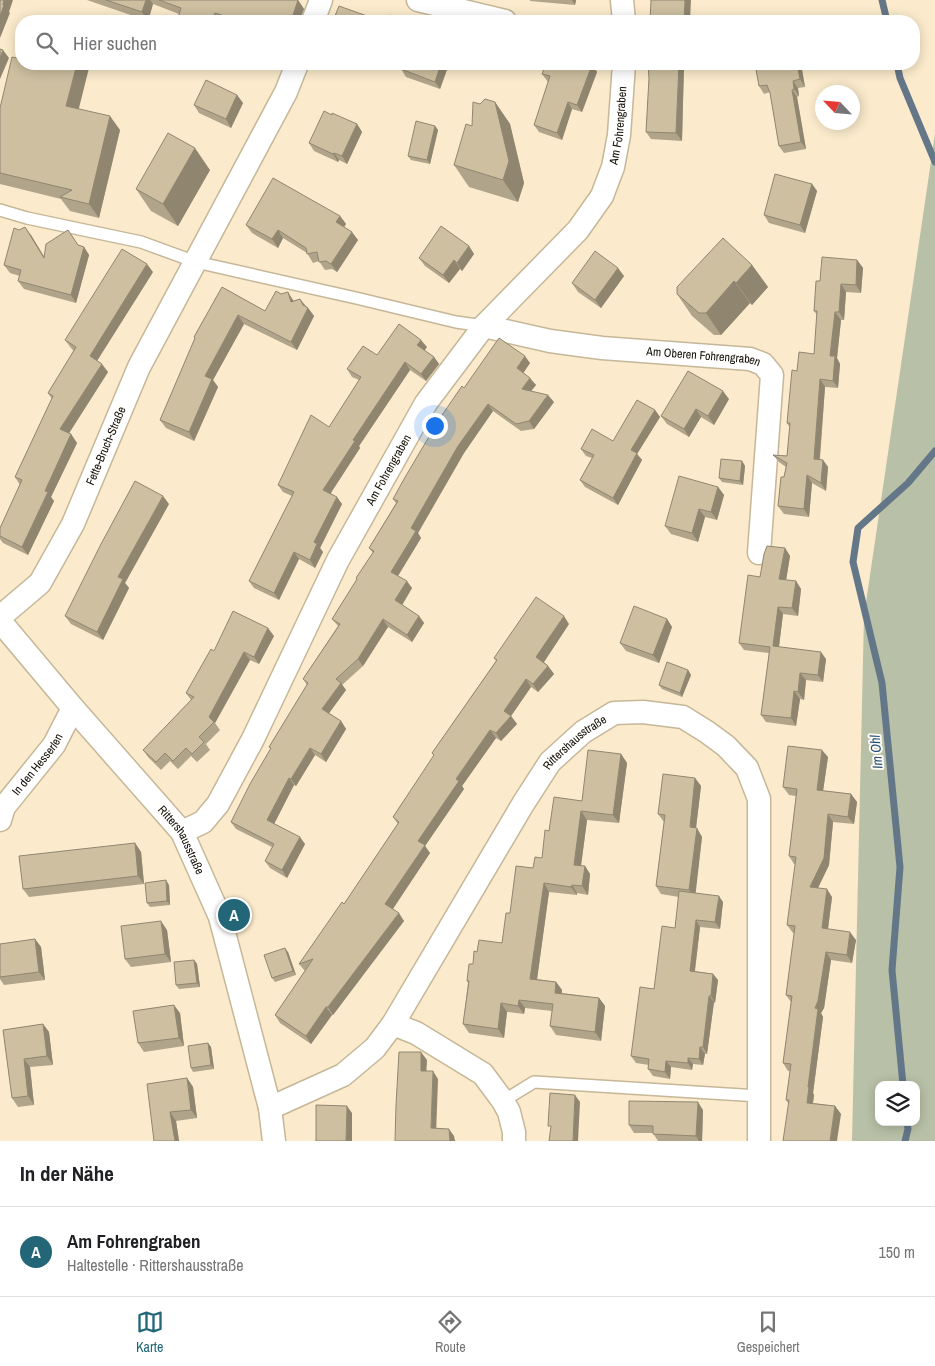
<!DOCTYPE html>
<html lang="de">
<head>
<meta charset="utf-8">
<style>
	body { margin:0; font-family:"Archivo Narrow",sans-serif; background:#f6f6f6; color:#202124 }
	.controls { position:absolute; right:15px; bottom:15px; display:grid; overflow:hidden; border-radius:10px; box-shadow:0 2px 12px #0003 }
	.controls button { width:45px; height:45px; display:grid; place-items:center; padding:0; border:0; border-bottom:1px solid #e0e0e0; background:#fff; color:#202124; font:25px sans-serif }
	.compass { position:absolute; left:815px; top:85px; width:45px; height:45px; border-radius:50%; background:#fff; box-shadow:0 2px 12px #0003; rotate:296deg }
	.you { position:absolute; left:434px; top:425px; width:18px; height:18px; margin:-12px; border:4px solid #fff; border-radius:50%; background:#1a73e8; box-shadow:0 0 0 8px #1a73e833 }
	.badge { display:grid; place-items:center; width:32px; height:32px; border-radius:50%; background:#226678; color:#fff; font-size:16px; font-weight:700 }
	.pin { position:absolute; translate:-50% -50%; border:2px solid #fff; box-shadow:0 1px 5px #0006 }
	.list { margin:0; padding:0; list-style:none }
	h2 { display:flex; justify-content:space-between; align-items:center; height:65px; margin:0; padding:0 20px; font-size:21px }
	h2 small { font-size:16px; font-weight:400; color:#757577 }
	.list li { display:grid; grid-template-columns:32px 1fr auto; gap:15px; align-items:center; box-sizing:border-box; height:90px; padding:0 20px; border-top:1px solid #e0e0e0 }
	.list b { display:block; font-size:19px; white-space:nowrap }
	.list p { margin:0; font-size:16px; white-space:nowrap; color:#757577 }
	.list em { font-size:16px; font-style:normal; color:#757577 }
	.icon { flex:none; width:28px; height:28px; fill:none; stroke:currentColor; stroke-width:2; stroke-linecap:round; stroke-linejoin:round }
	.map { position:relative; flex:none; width:935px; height:1141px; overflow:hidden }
	.search { position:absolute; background:#fff; box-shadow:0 2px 12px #0003; left:15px; right:15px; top:15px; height:55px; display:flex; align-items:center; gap:12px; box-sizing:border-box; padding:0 18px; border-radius:20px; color:#757577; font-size:19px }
	.sheet { height:155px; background:#fff }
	nav { display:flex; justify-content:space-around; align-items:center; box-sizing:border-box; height:70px; border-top:1px solid #e0e0e0; background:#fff; font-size:14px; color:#757577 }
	nav a { display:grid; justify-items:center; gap:2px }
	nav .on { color:#226678 }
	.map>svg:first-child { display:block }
</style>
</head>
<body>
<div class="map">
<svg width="935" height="1141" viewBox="0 0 935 1141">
	<rect width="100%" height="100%" fill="#fbebcc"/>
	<!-- green -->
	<path fill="#b8c0a7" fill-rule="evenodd" d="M 935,134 L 935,1141 L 852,1141 L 864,616 ZM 879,1085 L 916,1085 L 916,1122 L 879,1122 Z"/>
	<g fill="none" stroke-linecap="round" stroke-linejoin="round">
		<!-- stream -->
		<g stroke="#647789" stroke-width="7">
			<path d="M 882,0 L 887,21"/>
			<path d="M 897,64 L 900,78 L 935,162"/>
			<path d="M 903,1085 L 892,970 L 900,867 L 882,683 L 853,562 L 858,528 L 908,483 L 935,451"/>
			<path d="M 905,1141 L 908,1129 L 907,1122"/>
		</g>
		<defs>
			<g id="lane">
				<path d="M 0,210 L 27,218 L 141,242 L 196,262 L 356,298 L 456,322 L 484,326"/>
				<path d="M 503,1101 L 534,1082 L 759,1096"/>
			</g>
			<g id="street">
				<path d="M 418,0 L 505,21"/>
				<path d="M 622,0 L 624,21"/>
				<path d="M 313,21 L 321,0"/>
				<path id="s1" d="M 484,326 L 550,341 L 602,348 L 750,359 L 763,364 L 772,375 L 759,553"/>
				<path id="s2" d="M 0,617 L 40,583 L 73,524 L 139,367 L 286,92 L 297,64"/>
				<path id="s3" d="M 0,621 L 73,708 L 182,832 L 220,917 L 270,1108 L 274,1141"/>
				<path id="s4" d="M 0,820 L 4,807 L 54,745 L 73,708"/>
				<path id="s5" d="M 182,832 L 203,822 L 218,804 L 253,739 L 338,560 L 426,403 L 484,326 L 578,230 L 602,196 L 613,167 L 619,135 L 624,64"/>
				<path d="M 393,1024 L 416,1033 L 483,1074 L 503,1101 L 509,1112 L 514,1132 L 514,1141"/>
				<path id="s6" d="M 270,1108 L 343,1075 L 375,1048 L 393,1024 L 523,804 L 550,762 L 583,732 L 614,713 L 643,712 L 683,717 L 707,732 L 726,746 L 747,768 L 759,799 L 759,1141"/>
			</g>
		</defs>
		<!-- lane casing -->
		<use href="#lane" stroke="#c5b798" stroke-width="14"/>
		<!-- street casing -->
		<use href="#street" stroke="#c5b798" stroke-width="25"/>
		<!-- lane -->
		<use href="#lane" stroke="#fff" stroke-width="11"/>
		<!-- street -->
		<use href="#street" stroke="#fff" stroke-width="22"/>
	</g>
	<!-- wall -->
	<g fill="#b0a48a">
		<path d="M 87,0 L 298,0 L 304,9 L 299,21 L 177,21 L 179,14 L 153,4 L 148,21 Z"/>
		<path d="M 530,0 L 576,0 L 575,5 L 530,1 Z"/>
		<path d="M 449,64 L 440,89 L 406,77 L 401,69 Z"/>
		<path d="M 646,64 L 684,64 L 682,141 L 651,139 L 646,132 L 649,78 L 648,66 Z"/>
		<path d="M 755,64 L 801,64 L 805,87 L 798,88 L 799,96 L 797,97 L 806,149 L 784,153 L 779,146 L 770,92 L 764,94 L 759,86 Z"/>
		<path d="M 592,65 L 597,72 L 582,112 L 572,109 L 562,140 L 539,132 L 534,125 L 548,82 L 542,74 Z"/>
		<path d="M 237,95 L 243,103 L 231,128 L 199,113 L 194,105 Z"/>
		<path d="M 495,102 L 510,124 L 524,183 L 518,202 L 469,187 L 454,165 L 472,126 L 480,104 Z"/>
		<path d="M 0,108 L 79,109 L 120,130 L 99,218 L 70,211 L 61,199 L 0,184 Z"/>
		<path d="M 332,115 L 357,124 L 362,132 L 347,164 L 339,160 L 338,162 L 314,151 L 309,143 Z"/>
		<path d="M 435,126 L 438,130 L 430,164 L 411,160 L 408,156 Z"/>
		<path d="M 210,170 L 178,226 L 151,211 L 136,189 Z"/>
		<path d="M 812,184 L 817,191 L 805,233 L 769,223 L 764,215 Z"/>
		<path d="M 340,216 L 346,224 L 344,227 L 358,240 L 337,272 L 332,269 L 325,270 L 319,261 L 313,263 L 307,253 L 283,238 L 278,248 L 252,233 L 246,225 Z"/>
		<path d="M 31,235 L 44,256 L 78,245 L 84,247 L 89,255 L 76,303 L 24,289 L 18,281 L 20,276 L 10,273 L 4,265 Z"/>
		<path d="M 469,246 L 474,254 L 462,271 L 460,269 L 449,283 L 425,266 L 419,258 Z"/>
		<path d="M 857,260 L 863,268 L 861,293 L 846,292 L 844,320 L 841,320 L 837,358 L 840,364 L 838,388 L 825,387 L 820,459 L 823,460 L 828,467 L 826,491 L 812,483 L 809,517 L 784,514 L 778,506 L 786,467 L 779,462 L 773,455 L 787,456 L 790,428 L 787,423 L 797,371 L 814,354 L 817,315 L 814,311 L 820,281 Z"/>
		<path d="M 752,265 L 768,287 L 752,305 L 750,303 L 721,335 L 714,335 L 692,316 L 677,294 Z"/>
		<path d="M 153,272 L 97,361 L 108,372 L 69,433 L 71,434 L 77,443 L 51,497 L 54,501 L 28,555 L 3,543 L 0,539 L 0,528 L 20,485 L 15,477 L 52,399 L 48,393 L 74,351 L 71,348 L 65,340 Z"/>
		<path d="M 624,276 L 601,308 L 578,292 L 572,283 Z"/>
		<path d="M 222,287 L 265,311 L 293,300 L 294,301 L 300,299 L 306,306 L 308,308 L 314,316 L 297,350 L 244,324 L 213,380 L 218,387 L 194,441 L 166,428 L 160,420 L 195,338 L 194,337 Z"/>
		<path d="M 427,347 L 424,350 L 434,357 L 439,364 L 426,381 L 410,370 L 359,446 L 360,448 L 331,493 L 342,504 L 320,548 L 323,552 L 315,568 L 299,559 L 279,600 L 254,588 L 249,581 L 292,496 L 283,492 L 278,485 L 329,427 L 359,380 L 352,377 L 347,369 L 377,355 Z"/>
		<path d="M 530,363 L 523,373 L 536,385 L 531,391 L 554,402 L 534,429 L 521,431 L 493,411 L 464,453 L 418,533 L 421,538 L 398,576 L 412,588 L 402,605 L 419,616 L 424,623 L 412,642 L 388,627 L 363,666 L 342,685 L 346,690 L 329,713 L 341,721 L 346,729 L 326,762 L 315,755 L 296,786 L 294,785 L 274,824 L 305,844 L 287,878 L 270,868 L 265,861 L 272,847 L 236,829 L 231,822 L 271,749 L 269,747 L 307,685 L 303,679 L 338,626 L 332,619 L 357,580 L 356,578 L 373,553 L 369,548 L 396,503 L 393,499 L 464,388 Z"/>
		<path d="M 729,399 L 714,425 L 701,417 L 689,437 L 667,424 L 661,416 Z"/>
		<path d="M 655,410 L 660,417 L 637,454 L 642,460 L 618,505 L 585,487 L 580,480 L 592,458 L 586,456 L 581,449 L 613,441 Z"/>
		<path d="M 742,461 L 745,466 L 743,485 L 722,482 L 719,478 Z"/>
		<path d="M 718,487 L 724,495 L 717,520 L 705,517 L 698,542 L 671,534 L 665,526 Z"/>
		<path d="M 169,504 L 125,583 L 129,588 L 103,640 L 71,624 L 65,616 Z"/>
		<path d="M 785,548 L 790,556 L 786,580 L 796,581 L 801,589 L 798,616 L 783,614 L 779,647 L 826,659 L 823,682 L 806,680 L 804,700 L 800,699 L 796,726 L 766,722 L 761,715 L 769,653 L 744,650 L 739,643 L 760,577 Z"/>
		<path d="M 667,619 L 672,627 L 659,663 L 626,651 L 620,643 Z"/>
		<path d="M 569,624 L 544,662 L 548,666 L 554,674 L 538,692 L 531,687 L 511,716 L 517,724 L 501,741 L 496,738 L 462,786 L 464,789 L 425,846 L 430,853 L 392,909 L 404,921 L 333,1015 L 332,1015 L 311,1044 L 280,1023 L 275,1015 L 305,971 L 299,964 L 344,904 L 398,824 L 393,817 L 434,756 L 432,753 L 496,661 L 494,658 Z"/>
		<path d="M 274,636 L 259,664 L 250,660 L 215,723 L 220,730 L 206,744 L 210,750 L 197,762 L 191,756 L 178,769 L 170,761 L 161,770 L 148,757 L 143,750 L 191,700 L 186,693 L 214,651 Z"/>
		<path d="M 688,670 L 691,675 L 682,697 L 662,689 L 659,685 Z"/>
		<path d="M 621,754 L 627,763 L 619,823 L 587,820 L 581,866 L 585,866 L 590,874 L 588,895 L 577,893 L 577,895 L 549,892 L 537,979 L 556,982 L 562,990 L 562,993 L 599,998 L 605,1006 L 601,1041 L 556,1035 L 550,1026 L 552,1011 L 525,1008 L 524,1014 L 507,1012 L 504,1038 L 469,1033 L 463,1024 L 468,983 L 467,981 L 477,952 L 502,943 L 510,913 L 533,868 L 542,858 L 549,831 L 582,801 Z"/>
		<path d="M 828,757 L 823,791 L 851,794 L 857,802 L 854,824 L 833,822 L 829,865 L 818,888 L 832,897 L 828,929 L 856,940 L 852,963 L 831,960 L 824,1008 L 821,1013 L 823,1017 L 813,1093 L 814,1095 L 813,1103 L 835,1106 L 841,1114 L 788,1103 L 786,1100 L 790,1071 L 788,1071 L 783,1063 L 791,1002 L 786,995 L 794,933 L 793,933 L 787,925 L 796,864 L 794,864 L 789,856 L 796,796 L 789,795 L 783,787 Z"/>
		<path d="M 695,778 L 701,786 L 696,828 L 702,837 L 695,893 L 723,902 L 720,929 L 700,927 L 695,971 L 713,974 L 718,980 L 715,1003 L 714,1002 L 707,1054 L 705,1054 L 703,1065 L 693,1064 L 692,1070 L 671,1067 L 670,1079 L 653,1076 L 648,1069 L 649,1065 L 636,1063 L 631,1056 L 675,928 L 679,897 L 661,894 L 656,886 L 664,822 L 658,814 Z"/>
		<path d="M 135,843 L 141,852 L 144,884 L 29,897 L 23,889 Z"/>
		<path d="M 169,885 L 170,905 L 150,907 L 147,903 Z"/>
		<path d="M 167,930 L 171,962 L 131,967 L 125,959 Z"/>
		<path d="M 35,939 L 41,947 L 45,980 L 4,985 L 0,979 L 0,944 Z"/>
		<path d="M 288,952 L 296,975 L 275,982 L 272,978 Z"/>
		<path d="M 194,960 L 197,964 L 200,987 L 179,989 L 176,985 Z"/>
		<path d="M 180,1013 L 184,1046 L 144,1052 L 138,1043 Z"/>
		<path d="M 43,1024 L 49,1032 L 53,1065 L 30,1067 L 34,1105 L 18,1107 L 12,1098 L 3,1030 Z"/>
		<path d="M 208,1043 L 211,1047 L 214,1069 L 193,1072 L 191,1068 Z"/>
		<path d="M 187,1078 L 193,1087 L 197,1118 L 176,1121 L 179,1141 L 154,1141 Z"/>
		<path d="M 703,1110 L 702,1141 L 658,1141 L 653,1133 L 634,1133 L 629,1125 Z"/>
	</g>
	<!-- shaded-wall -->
	<g fill="#908670">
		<path d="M 4,0 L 13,0 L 9,12 L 10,13 L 0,38 L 0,16 Z"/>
		<path d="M 146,0 L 150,0 L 153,4 L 148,21 L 142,12 Z"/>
		<path d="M 298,0 L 304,9 L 299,21 L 291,21 Z"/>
		<path d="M 572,0 L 576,0 L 575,5 Z"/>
		<path d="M 685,0 L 691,0 L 690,21 L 684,21 Z"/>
		<path d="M 215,13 L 221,21 L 212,21 Z"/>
		<path d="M 3,50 L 9,58 L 0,79 L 0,58 Z"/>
		<path d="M 77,64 L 90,64 L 76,120 L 66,106 Z"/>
		<path d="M 441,64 L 449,64 L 440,89 L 435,82 Z"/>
		<path d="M 679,64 L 684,64 L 682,141 L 676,133 Z"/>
		<path d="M 797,64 L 801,64 L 805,87 L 800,79 Z"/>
		<path d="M 592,65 L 597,72 L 582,112 L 577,105 Z"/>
		<path d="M 793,81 L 798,88 L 799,96 L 794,89 Z"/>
		<path d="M 792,90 L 797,97 L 806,149 L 801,142 Z"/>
		<path d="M 237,95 L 243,103 L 231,128 L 226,119 Z"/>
		<path d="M 495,102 L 510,124 L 524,183 L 518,202 L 503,180 Z"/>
		<path d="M 568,102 L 572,109 L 562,140 L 557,133 Z"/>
		<path d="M 110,116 L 120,130 L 99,218 L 89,204 Z"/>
		<path d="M 357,124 L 362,132 L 347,164 L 342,156 Z"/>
		<path d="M 435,126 L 438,130 L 430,164 L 427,160 Z"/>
		<path d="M 195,148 L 210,170 L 178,226 L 163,204 Z"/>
		<path d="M 334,153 L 339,160 L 338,162 L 333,154 Z"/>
		<path d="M 812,184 L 817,191 L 805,233 L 800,225 Z"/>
		<path d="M 340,216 L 346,224 L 342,230 L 336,222 Z"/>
		<path d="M 25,227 L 31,235 L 49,266 L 44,258 Z"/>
		<path d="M 68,230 L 82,252 L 84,247 L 89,255 L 76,303 L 71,295 Z"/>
		<path d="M 278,230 L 283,238 L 278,248 L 272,239 Z"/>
		<path d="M 352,232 L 358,240 L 337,272 L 331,264 Z"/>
		<path d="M 469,246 L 474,254 L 462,271 L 457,263 Z"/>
		<path d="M 454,260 L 460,269 L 449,283 L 443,275 Z"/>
		<path d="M 857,260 L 863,268 L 861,293 L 856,285 Z"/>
		<path d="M 147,264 L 153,272 L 95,364 L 90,356 Z"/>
		<path d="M 752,265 L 768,287 L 752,305 L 736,283 Z"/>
		<path d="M 618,268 L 624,276 L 601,308 L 595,300 Z"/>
		<path d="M 734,281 L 750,303 L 721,335 L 706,313 Z"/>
		<path d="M 841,284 L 846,292 L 844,320 L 839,312 Z"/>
		<path d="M 288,292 L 293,300 L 296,311 L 291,302 Z"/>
		<path d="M 300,299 L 306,307 L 308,308 L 314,316 L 297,350 L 291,342 L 303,305 Z"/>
		<path d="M 835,312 L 841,320 L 837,358 L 840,364 L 838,388 L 833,381 L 830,356 Z"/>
		<path d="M 238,315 L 244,324 L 213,380 L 218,387 L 194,441 L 189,432 L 205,376 Z"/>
		<path d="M 421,340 L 427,347 L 423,353 L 417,345 Z"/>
		<path d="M 525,356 L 530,363 L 522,375 L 517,368 Z"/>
		<path d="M 434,357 L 439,364 L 426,381 L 421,374 Z"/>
		<path d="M 405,362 L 410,370 L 359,446 L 360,448 L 328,497 L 323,490 L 353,440 Z"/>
		<path d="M 102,364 L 108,372 L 66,438 L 60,429 Z"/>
		<path d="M 530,378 L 536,385 L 527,396 L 522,389 Z"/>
		<path d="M 820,379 L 825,387 L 819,466 L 814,459 Z"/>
		<path d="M 723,391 L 729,399 L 714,425 L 708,416 Z"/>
		<path d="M 548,395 L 554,402 L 534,429 L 529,421 Z"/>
		<path d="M 488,404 L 493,411 L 464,453 L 418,533 L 421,538 L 396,579 L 391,572 L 411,528 L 458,446 Z"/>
		<path d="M 696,409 L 701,417 L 689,437 L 684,429 Z"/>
		<path d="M 655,410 L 660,417 L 637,454 L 642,460 L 618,505 L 613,498 L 631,450 Z"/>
		<path d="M 71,434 L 77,443 L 51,497 L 54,501 L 28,555 L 22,547 L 45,491 Z"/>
		<path d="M 823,460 L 828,467 L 826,491 L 821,483 Z"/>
		<path d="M 742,461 L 745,466 L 743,485 L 740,481 Z"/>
		<path d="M 807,475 L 812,483 L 809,517 L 804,509 Z"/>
		<path d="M 718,487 L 724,495 L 717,520 L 711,512 Z"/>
		<path d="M 163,496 L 169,504 L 125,583 L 129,588 L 103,640 L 97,632 L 118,577 Z"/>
		<path d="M 337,497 L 342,504 L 320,548 L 323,552 L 315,568 L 310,560 L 314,542 Z"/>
		<path d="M 699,509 L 705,517 L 698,542 L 692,533 Z"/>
		<path d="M 785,548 L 790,556 L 785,587 L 779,579 Z"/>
		<path d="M 294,552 L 299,559 L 279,600 L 274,593 Z"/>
		<path d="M 407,581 L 412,588 L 401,607 L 395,600 Z"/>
		<path d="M 796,581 L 801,589 L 798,616 L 792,608 Z"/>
		<path d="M 778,607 L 783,614 L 778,654 L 773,646 Z"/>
		<path d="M 419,616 L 424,623 L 412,642 L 407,635 Z"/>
		<path d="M 564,616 L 569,624 L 542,665 L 536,657 Z"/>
		<path d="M 383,619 L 388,627 L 363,666 L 358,659 Z"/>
		<path d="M 667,619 L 672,627 L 659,663 L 653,655 Z"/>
		<path d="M 268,628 L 274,636 L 259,664 L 254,657 Z"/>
		<path d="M 244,652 L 250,660 L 215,723 L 209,717 Z"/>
		<path d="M 821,652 L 826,659 L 823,682 L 818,675 Z"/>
		<path d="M 548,666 L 554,674 L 538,692 L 533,684 Z"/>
		<path d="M 688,670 L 691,675 L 682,697 L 680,693 Z"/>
		<path d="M 800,673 L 806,680 L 804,700 L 798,692 Z"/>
		<path d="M 526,679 L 531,687 L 511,716 L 517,724 L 501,741 L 496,733 L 504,711 Z"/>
		<path d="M 341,683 L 346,690 L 327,716 L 322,709 Z"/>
		<path d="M 794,691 L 800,699 L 796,726 L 791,718 Z"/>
		<path d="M 341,721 L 346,729 L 326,762 L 321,754 Z"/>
		<path d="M 490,730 L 496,738 L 462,786 L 464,789 L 425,846 L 430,853 L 391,912 L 385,904 L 418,841 L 456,779 Z"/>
		<path d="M 310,748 L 315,755 L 296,786 L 291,779 Z"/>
		<path d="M 822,750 L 828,757 L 822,798 L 817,790 Z"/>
		<path d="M 621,754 L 627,763 L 619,823 L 613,815 Z"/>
		<path d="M 289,778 L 294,785 L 272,828 L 267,820 Z"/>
		<path d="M 695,778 L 701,786 L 695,836 L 690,827 Z"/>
		<path d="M 851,794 L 857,802 L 854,824 L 848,817 Z"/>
		<path d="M 581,811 L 587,820 L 580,873 L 574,865 Z"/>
		<path d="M 828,814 L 833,822 L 829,865 L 815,894 L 810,887 Z"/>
		<path d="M 697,828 L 702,837 L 695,899 L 689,890 Z"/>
		<path d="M 300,837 L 305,844 L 287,878 L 282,870 Z"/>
		<path d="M 135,843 L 141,852 L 144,884 L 138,876 Z"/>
		<path d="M 585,866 L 590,874 L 588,895 L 582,886 Z"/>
		<path d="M 166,880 L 169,885 L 170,905 L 167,901 Z"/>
		<path d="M 544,883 L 549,892 L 536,987 L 530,979 Z"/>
		<path d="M 572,885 L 577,893 L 577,895 L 571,887 Z"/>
		<path d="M 827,889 L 832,897 L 827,936 L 822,928 Z"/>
		<path d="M 719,896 L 723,902 L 720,929 L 715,922 Z"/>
		<path d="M 399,913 L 404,921 L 333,1015 L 328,1007 Z"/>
		<path d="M 696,920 L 700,927 L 694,977 L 690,971 Z"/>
		<path d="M 161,921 L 167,930 L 171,962 L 165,954 Z"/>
		<path d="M 850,932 L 856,940 L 852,963 L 847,955 Z"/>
		<path d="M 35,939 L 41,947 L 45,980 L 39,972 Z"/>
		<path d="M 285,948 L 288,952 L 296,975 L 293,971 Z"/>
		<path d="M 826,952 L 831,960 L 824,1008 L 821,1013 L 823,1017 L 813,1093 L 814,1095 L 812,1110 L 807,1103 L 808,1087 L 815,1008 Z"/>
		<path d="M 194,960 L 197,964 L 200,987 L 197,983 Z"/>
		<path d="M 713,974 L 718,980 L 715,1003 L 711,996 Z"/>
		<path d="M 556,982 L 562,990 L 561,1001 L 555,993 Z"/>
		<path d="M 709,996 L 714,1002 L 707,1054 L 703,1047 Z"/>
		<path d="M 599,998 L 605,1006 L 601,1041 L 595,1032 Z"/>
		<path d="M 519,1000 L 525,1008 L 524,1014 L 518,1006 Z"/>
		<path d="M 501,1003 L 507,1012 L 504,1038 L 498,1029 Z"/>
		<path d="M 174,1005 L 180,1013 L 184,1046 L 179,1038 Z"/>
		<path d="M 326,1007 L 332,1015 L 311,1044 L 306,1036 Z"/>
		<path d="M 43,1024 L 49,1032 L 53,1065 L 47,1056 Z"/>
		<path d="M 208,1043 L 211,1047 L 214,1069 L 211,1065 Z"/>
		<path d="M 700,1047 L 705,1054 L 703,1065 L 699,1059 Z"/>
		<path d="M 421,1052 L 427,1060 L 426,1079 L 421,1071 Z"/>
		<path d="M 688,1058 L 693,1064 L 692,1070 L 688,1063 Z"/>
		<path d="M 24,1059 L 30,1067 L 34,1105 L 28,1096 Z"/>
		<path d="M 666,1061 L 671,1067 L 670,1079 L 665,1072 Z"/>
		<path d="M 433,1071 L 438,1079 L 436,1135 L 431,1128 Z"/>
		<path d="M 187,1078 L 193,1087 L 197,1118 L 191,1110 Z"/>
		<path d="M 575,1095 L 580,1102 L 578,1141 L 573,1141 Z"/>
		<path d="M 698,1102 L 703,1110 L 702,1141 L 699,1141 L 696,1136 Z"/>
		<path d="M 347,1106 L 352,1113 L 352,1141 L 346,1141 Z"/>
		<path d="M 835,1106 L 841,1114 L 837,1141 L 830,1141 Z"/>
		<path d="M 170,1112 L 176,1121 L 179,1141 L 175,1141 Z"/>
		<path d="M 449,1129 L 454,1136 L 455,1141 L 450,1141 Z"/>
	</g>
	<!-- building -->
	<g fill="#cdbfa0" stroke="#908670">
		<path d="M 0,0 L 4,0 L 3,5 L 4,5 L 0,16 Z"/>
		<path d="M 106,0 L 146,0 L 142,12 Z"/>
		<path d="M 159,0 L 298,0 L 291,21 L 240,21 L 215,13 L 212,21 L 177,21 L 181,8 Z"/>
		<path d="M 651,0 L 685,0 L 684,21 L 647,21 L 647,20 L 650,21 Z"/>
		<path d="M 339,6 L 381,21 L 333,21 Z"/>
		<path d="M 390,15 L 405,21 L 387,21 Z"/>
		<path d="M 0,49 L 3,50 L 0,58 Z"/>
		<path d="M 12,57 L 21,59 L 21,64 L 77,64 L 66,106 L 110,116 L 89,204 L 60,197 L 72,190 L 0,173 L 0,108 Z"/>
		<path d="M 403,64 L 441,64 L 435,82 L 401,69 Z"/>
		<path d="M 546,64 L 586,64 L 592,65 L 577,105 L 568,102 L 557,133 L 534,125 L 550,76 L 542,74 Z"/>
		<path d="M 648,64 L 679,64 L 676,133 L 646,132 L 649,78 Z"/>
		<path d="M 755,64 L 797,64 L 800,79 L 793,81 L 794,89 L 792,90 L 801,142 L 779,146 L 770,93 L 767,85 L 759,86 Z"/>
		<path d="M 206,80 L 237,95 L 226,119 L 194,105 Z"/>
		<path d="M 485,99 L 495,102 L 509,161 L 503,180 L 454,165 L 466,124 L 472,126 L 473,102 L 480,104 Z"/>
		<path d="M 324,111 L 332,115 L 332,113 L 357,124 L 342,156 L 334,153 L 333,154 L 309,143 Z"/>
		<path d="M 416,121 L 435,126 L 427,160 L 408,156 Z"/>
		<path d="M 168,133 L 195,148 L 163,204 L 136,189 Z"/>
		<path d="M 775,174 L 812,184 L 800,225 L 764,215 Z"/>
		<path d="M 273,178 L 340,216 L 336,222 L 352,232 L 331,264 L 326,261 L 319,262 L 317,252 L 307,254 L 306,248 L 278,230 L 272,239 L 246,225 Z"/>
		<path d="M 441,226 L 469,246 L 457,263 L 454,260 L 443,275 L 419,258 Z"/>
		<path d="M 25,227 L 44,258 L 46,244 L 68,230 L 78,245 L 84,247 L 71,295 L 18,281 L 21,270 L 4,265 L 14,228 L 19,230 Z"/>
		<path d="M 723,238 L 752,265 L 736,283 L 734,281 L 706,313 L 699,313 L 677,294 L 677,287 Z"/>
		<path d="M 122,249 L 147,264 L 90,356 L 102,364 L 60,429 L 71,434 L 45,491 L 48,492 L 22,547 L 0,536 L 0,528 L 22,480 L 15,477 L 53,396 L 48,393 L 76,347 L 65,340 Z"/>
		<path d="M 595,251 L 618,268 L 595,300 L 572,283 Z"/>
		<path d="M 822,257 L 857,260 L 856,285 L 841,284 L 839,312 L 835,312 L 830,356 L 835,356 L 833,381 L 820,379 L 814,459 L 823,460 L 821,483 L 807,475 L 804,509 L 778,506 L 781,477 L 784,477 L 787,463 L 773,455 L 787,456 L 790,423 L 787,423 L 792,370 L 797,371 L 799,352 L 814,354 L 817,311 L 814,311 L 816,281 L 820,281 Z"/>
		<path d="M 222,287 L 265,311 L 276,291 L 281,294 L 288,292 L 291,302 L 300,299 L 303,305 L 308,308 L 291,342 L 238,315 L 205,376 L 212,379 L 189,432 L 160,420 L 195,338 L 194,337 Z"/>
		<path d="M 399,324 L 421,340 L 417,345 L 434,357 L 421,374 L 405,362 L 353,440 L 355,441 L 323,490 L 337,497 L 314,542 L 317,544 L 310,560 L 294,552 L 274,593 L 249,581 L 294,492 L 278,485 L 311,415 L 329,427 L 361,377 L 347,369 L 363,346 L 377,355 Z"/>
		<path d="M 499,338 L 525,356 L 517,368 L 530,378 L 522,389 L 548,395 L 529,421 L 516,424 L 488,404 L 458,446 L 411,528 L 416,531 L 391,572 L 407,581 L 395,600 L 419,616 L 407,635 L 383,619 L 358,659 L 336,679 L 341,683 L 322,709 L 341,721 L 321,754 L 310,748 L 291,779 L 289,778 L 267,820 L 300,837 L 282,870 L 265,861 L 274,844 L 231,822 L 250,784 L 271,748 L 269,747 L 308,683 L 303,679 L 340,624 L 332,619 L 357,579 L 356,578 L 374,551 L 369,548 L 398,501 L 393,499 L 404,479 L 440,418 L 462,386 L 464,388 Z"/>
		<path d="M 688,371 L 723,391 L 708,416 L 696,409 L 684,429 L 661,416 Z"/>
		<path d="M 637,400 L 655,410 L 631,450 L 637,453 L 613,498 L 580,480 L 594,455 L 581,449 L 592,429 L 613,441 Z"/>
		<path d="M 721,459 L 742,461 L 740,481 L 719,478 Z"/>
		<path d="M 679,476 L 718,487 L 711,512 L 699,509 L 692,533 L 665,526 Z"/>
		<path d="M 135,481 L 163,496 L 118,577 L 123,579 L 97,632 L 65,616 L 101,544 Z"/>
		<path d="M 767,546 L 785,548 L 779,579 L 796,581 L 792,608 L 778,607 L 773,646 L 821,652 L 818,675 L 800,673 L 798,692 L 794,691 L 791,718 L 761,715 L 770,647 L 739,643 L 748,575 L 760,577 L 764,554 Z"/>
		<path d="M 536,597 L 564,616 L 536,657 L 548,666 L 533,684 L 526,679 L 504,711 L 511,716 L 496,733 L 490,730 L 456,779 L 459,781 L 418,841 L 425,845 L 385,904 L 399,913 L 328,1007 L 326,1007 L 306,1036 L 275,1015 L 313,959 L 299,964 L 342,902 L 344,904 L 399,822 L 393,817 L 434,755 L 432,753 L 497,660 L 494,658 Z"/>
		<path d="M 634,606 L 667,619 L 653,655 L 620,643 Z"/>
		<path d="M 233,611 L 268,628 L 254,657 L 244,652 L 209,717 L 214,722 L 199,737 L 204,742 L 192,754 L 186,748 L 173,761 L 165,753 L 156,762 L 143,750 L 194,697 L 186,693 L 211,649 L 214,651 Z"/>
		<path d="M 667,662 L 688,670 L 680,693 L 659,685 Z"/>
		<path d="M 788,746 L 822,750 L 817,790 L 851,794 L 848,817 L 828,814 L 824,858 L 810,887 L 827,889 L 822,928 L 850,932 L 847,955 L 826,952 L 818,1001 L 815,1008 L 818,1009 L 808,1087 L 809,1087 L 807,1103 L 835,1106 L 830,1141 L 783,1141 L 789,1100 L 786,1100 L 791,1064 L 783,1063 L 792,996 L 786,995 L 795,926 L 787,925 L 796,857 L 789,856 L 797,789 L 783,787 Z"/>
		<path d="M 588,750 L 621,754 L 613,815 L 581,811 L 574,865 L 585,866 L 582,886 L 572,885 L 571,887 L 544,883 L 530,979 L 556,982 L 555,993 L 599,998 L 595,1032 L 550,1026 L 553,1004 L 519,1000 L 518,1006 L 501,1003 L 498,1029 L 463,1024 L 469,981 L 467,981 L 469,964 L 473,964 L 474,951 L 477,952 L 479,940 L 502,943 L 506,913 L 510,913 L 516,866 L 533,868 L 535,857 L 542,858 L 545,830 L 549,831 L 554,797 L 582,801 Z"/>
		<path d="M 663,774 L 695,778 L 690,827 L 697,828 L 689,890 L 656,886 L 665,815 L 658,814 Z"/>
		<path d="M 135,843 L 138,876 L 23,889 L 19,856 Z"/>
		<path d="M 166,880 L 167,901 L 147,903 L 145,883 Z"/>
		<path d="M 679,891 L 719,896 L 715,922 L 696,920 L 690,971 L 713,974 L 711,996 L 709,996 L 703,1047 L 700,1047 L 699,1059 L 688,1058 L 688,1063 L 666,1061 L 665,1072 L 648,1069 L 649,1059 L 631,1056 L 640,987 L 654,989 L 662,926 L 675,928 Z"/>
		<path d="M 161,921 L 165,954 L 125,959 L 121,926 Z"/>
		<path d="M 35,939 L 39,972 L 0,977 L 0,944 Z"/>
		<path d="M 285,948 L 293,971 L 272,978 L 264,955 Z"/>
		<path d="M 194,960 L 197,983 L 176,985 L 174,962 Z"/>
		<path d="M 174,1005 L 179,1038 L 138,1043 L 133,1011 Z"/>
		<path d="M 43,1024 L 47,1056 L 24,1059 L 28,1096 L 12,1098 L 3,1030 Z"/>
		<path d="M 208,1043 L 211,1065 L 191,1068 L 188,1046 Z"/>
		<path d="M 399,1052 L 421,1052 L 421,1071 L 433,1071 L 431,1128 L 449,1129 L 450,1141 L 395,1141 L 396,1105 Z"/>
		<path d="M 187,1078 L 191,1110 L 170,1112 L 175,1141 L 154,1141 L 147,1084 Z"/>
		<path d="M 550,1093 L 575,1095 L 573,1141 L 549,1141 L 551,1126 L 548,1126 Z"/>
		<path d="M 629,1101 L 698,1102 L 696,1136 L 653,1134 L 653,1126 L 629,1125 Z"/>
		<path d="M 316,1105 L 347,1106 L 346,1141 L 316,1141 Z"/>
	</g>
	<g text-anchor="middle" stroke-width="4" stroke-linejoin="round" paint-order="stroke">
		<!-- street labels -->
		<g font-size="12" fill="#140f05" stroke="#fdfaf4">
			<text dy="4" stroke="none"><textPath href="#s5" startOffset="844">Am Fohrengraben</textPath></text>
			<text dy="4" stroke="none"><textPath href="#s1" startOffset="222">Am Oberen Fohrengraben</textPath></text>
			<text dy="4" stroke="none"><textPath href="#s2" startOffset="205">Fette-Bruch-Straße</textPath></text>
			<text dy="4" stroke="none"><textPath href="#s5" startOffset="422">Am Fohrengraben</textPath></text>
			<text dy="4" stroke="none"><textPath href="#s6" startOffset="489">Rittershausstraße</textPath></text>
			<text dy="4" stroke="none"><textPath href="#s4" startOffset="68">In den Hesserlen</textPath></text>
			<text dy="4" stroke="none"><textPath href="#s3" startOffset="285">Rittershausstraße</textPath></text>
		</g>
		<!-- water labels -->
		<g font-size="14" font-style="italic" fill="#24507a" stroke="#fdfaf4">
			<text transform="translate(876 752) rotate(-95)" y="5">Im Ohl</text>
		</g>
	</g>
</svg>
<div class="controls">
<button><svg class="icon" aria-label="layers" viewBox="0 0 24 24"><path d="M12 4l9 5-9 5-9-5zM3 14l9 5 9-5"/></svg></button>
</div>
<svg class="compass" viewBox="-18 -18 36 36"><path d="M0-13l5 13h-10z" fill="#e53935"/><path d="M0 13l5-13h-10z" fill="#757577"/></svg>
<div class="you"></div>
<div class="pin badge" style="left:234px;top:915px">A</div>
<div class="search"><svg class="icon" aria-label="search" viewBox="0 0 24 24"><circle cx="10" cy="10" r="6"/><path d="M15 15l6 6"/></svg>Hier suchen</div>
</div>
<section class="sheet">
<h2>In der Nähe<small></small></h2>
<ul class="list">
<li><span class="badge">A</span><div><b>Am Fohrengraben</b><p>Haltestelle · Rittershausstraße</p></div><em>150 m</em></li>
</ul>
</section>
<nav>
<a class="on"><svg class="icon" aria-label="map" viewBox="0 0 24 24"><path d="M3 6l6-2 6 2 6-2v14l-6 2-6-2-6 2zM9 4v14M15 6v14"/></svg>Karte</a>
<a><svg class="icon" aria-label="directions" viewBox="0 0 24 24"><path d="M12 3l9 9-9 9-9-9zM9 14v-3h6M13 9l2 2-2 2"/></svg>Route</a>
<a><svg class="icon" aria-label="saved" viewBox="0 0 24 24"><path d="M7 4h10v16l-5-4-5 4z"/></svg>Gespeichert</a>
</nav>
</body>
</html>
